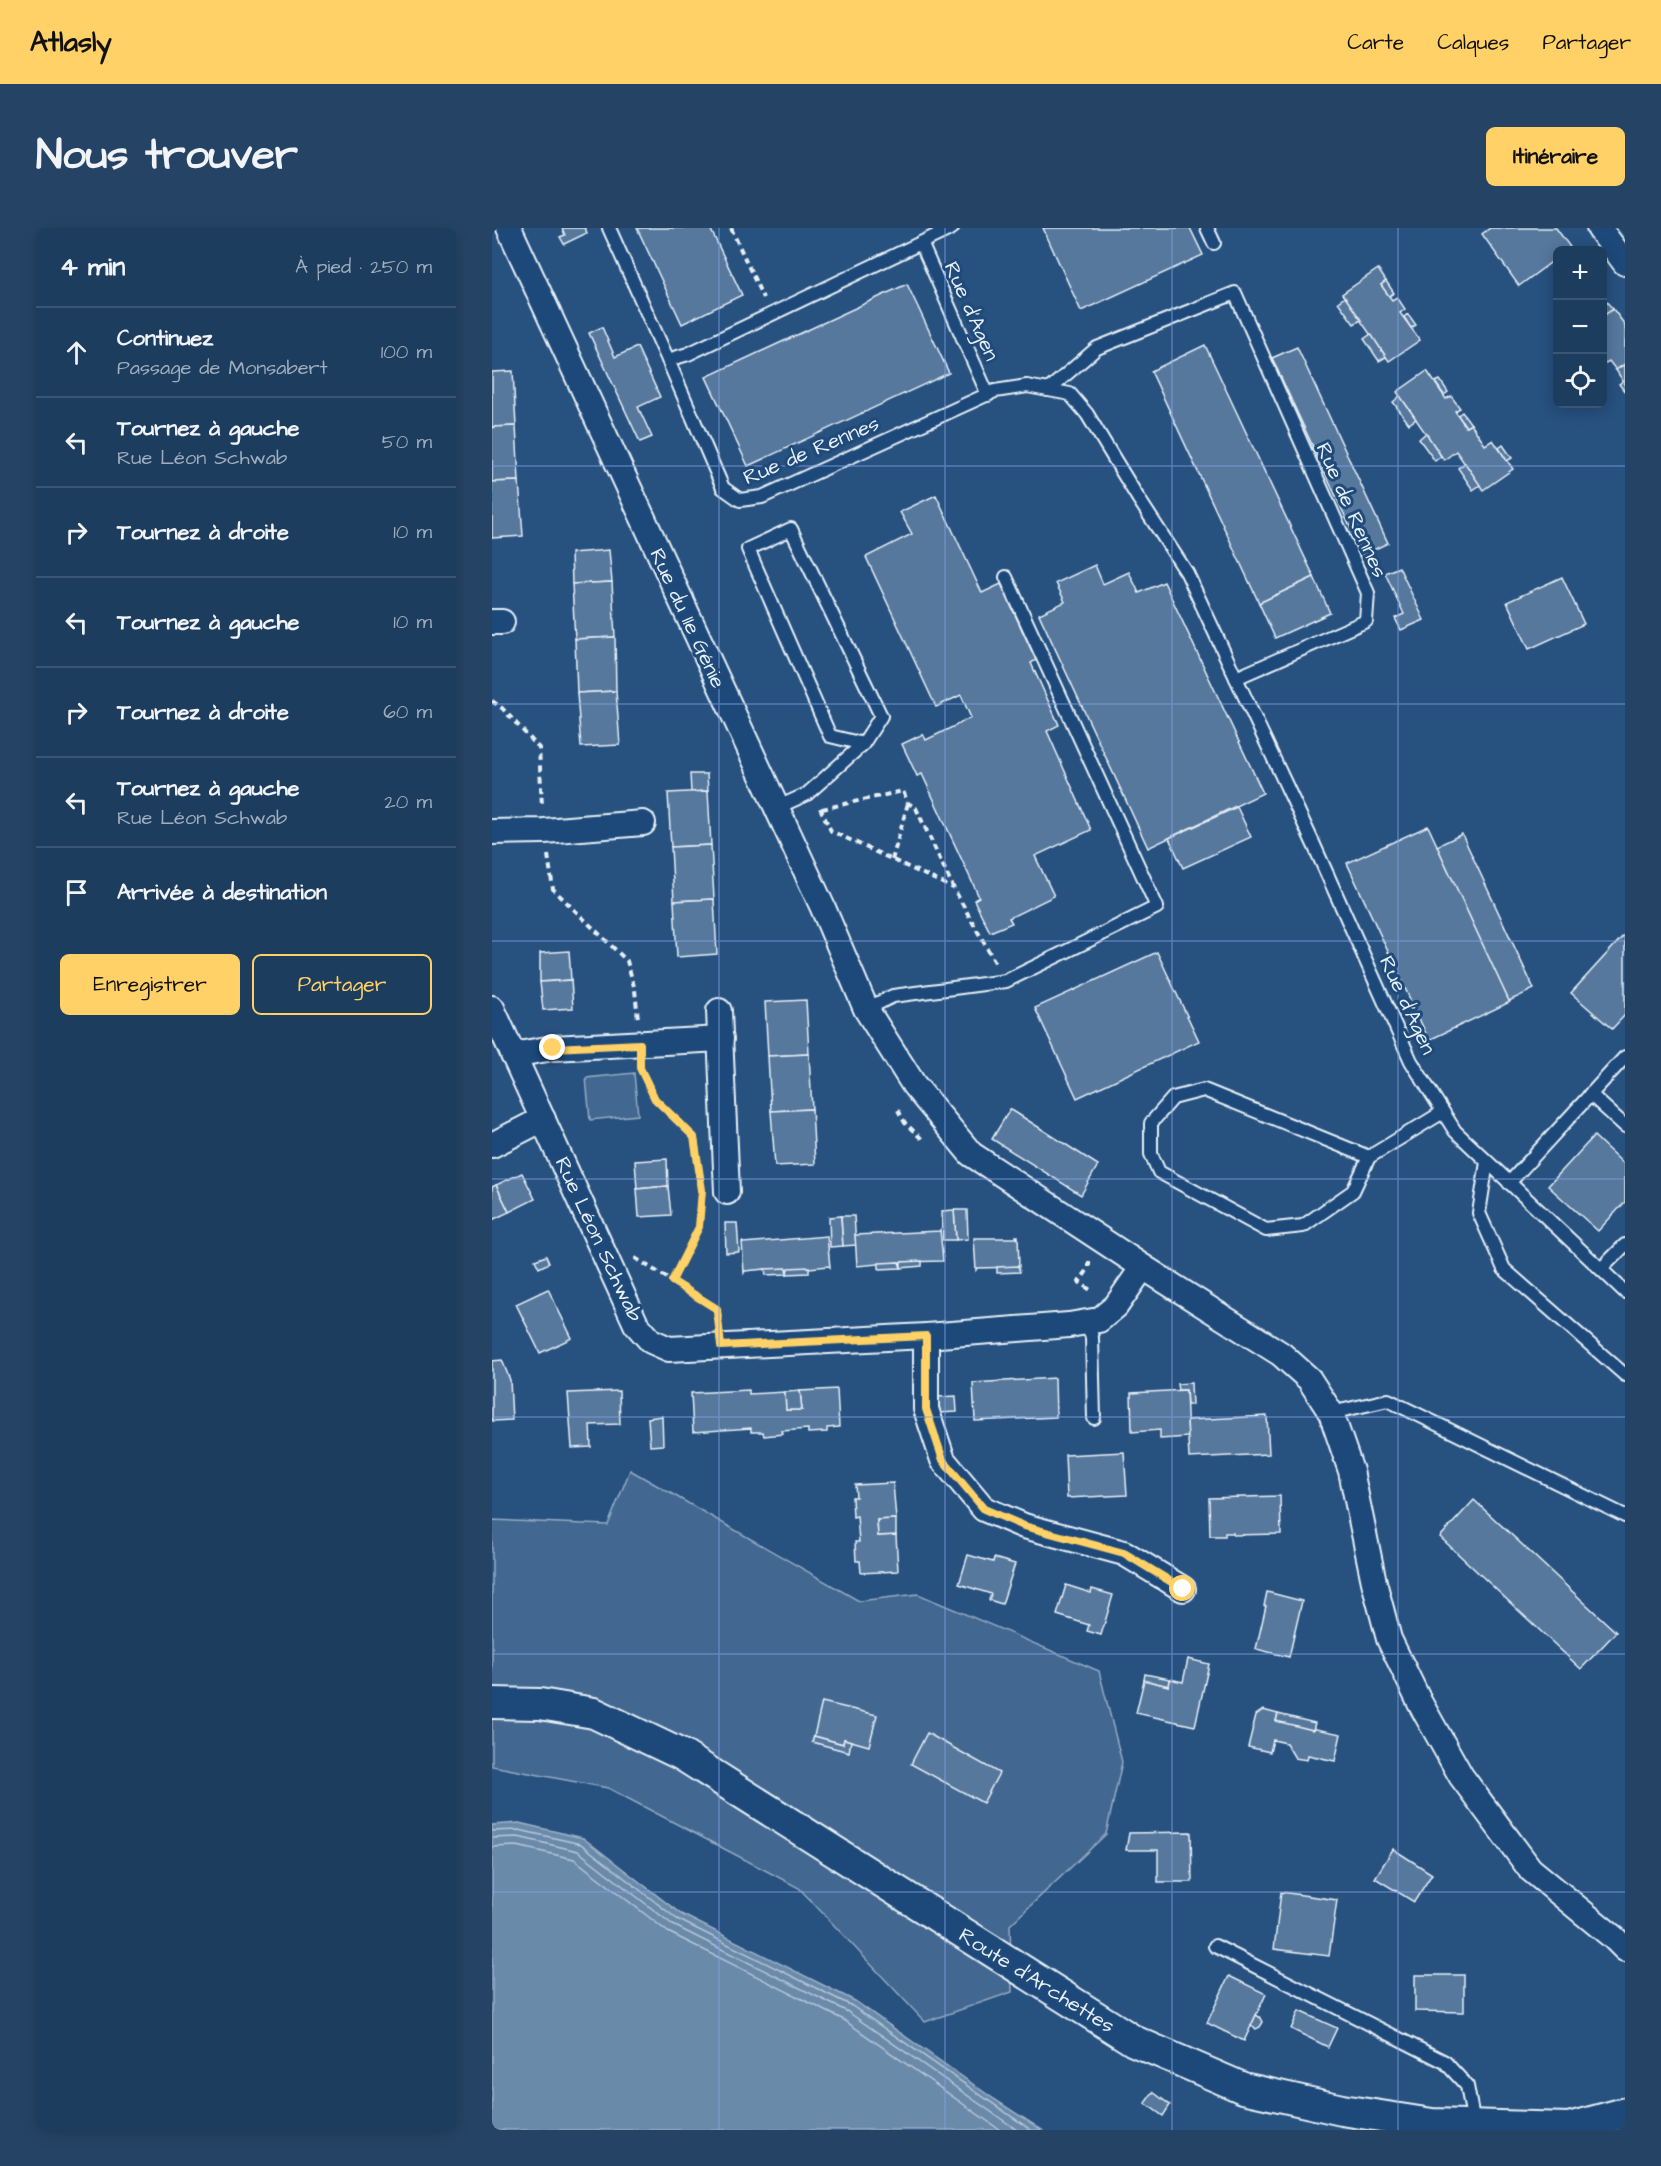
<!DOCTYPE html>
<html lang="fr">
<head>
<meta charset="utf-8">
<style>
	body { margin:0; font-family:"Architects Daughter",sans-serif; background:#254465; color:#f1f3f6 }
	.controls { position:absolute; right:18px; top:18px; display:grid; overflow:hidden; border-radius:9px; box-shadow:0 3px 15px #0003 }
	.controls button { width:54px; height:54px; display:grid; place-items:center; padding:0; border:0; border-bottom:2px solid #3b5674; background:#1d3d5f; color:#f1f3f6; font:30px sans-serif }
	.stop { position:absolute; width:18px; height:18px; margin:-14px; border:4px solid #ffd166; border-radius:50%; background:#fff }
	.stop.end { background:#ffd166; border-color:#fff; box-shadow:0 2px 6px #0008 }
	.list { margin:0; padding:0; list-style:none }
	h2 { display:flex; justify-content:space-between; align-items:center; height:78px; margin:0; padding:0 24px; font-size:26px }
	h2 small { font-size:20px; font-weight:400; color:#a0aebd }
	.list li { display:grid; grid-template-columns:39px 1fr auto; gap:18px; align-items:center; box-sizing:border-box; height:90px; padding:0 24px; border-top:2px solid #3b5674 }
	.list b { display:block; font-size:22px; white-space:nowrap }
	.list p { margin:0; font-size:20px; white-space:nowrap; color:#a0aebd }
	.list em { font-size:20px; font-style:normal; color:#a0aebd }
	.actions { display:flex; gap:12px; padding:18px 24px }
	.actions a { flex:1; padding:14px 0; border:2px solid #ffd166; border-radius:9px; text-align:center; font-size:21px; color:#ffd166 }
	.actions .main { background:#ffd166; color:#111 }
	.icon { flex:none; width:33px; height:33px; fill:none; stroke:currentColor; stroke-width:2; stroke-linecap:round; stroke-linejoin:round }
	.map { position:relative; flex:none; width:1133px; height:1902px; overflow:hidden; border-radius:9px }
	header { display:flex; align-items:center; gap:36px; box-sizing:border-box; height:84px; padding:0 30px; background:#ffd166; color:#111 }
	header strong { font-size:28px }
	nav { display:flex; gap:33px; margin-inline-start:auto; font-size:21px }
	.intro { display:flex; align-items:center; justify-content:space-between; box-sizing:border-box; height:144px; padding:0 36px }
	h1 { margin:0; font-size:42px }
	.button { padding:15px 27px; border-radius:9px; background:#ffd166; color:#111; font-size:21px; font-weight:700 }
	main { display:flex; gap:36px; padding:0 36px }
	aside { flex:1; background:#1d3d5f; border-radius:9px; box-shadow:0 3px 15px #0003 }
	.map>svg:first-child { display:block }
</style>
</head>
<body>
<header>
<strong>Atlasly</strong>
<nav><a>Carte</a><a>Calques</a><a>Partager</a></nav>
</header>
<div class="intro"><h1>Nous trouver</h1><a class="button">Itinéraire</a></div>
<main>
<aside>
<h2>4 min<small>À pied · 250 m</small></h2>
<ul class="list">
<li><svg class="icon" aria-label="ahead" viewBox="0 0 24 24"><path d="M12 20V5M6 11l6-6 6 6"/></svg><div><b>Continuez</b><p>Passage de Monsabert</p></div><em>100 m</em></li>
<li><svg class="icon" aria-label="left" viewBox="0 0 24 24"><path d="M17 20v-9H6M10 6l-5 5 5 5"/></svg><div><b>Tournez à gauche</b><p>Rue Léon Schwab</p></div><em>50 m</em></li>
<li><svg class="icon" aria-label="right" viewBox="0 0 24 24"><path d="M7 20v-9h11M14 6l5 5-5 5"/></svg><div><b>Tournez à droite</b></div><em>10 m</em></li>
<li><svg class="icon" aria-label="left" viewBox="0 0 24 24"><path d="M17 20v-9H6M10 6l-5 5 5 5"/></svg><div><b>Tournez à gauche</b></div><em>10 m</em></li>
<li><svg class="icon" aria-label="right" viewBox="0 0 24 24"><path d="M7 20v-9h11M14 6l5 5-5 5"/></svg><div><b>Tournez à droite</b></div><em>60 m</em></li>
<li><svg class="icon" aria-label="left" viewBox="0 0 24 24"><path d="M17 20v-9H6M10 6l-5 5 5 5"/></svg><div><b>Tournez à gauche</b><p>Rue Léon Schwab</p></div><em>20 m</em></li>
<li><svg class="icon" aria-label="arrive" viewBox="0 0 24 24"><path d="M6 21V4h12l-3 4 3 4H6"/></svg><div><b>Arrivée à destination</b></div></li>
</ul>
<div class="actions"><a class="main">Enregistrer</a><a>Partager</a></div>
</aside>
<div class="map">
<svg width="1133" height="1902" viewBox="0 0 1133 1902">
	<rect width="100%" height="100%" fill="#27517f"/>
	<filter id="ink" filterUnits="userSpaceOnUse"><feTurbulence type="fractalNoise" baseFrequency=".0167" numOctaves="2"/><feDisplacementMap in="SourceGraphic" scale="12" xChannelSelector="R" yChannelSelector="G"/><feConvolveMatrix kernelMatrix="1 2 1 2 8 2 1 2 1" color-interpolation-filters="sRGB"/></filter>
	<g filter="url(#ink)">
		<!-- green -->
		<g fill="#436891" stroke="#96acc4" stroke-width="1.5">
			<path d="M 142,845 L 146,887 L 98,892 L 94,850 Z"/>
			<path d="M 138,1242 L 367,1373 L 426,1366 L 607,1443 L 630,1534 L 614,1606 L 518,1697 L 520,1764 L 433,1794 L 307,1660 L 116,1560 L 0,1538 L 0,1292 L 116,1297 Z"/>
		</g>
		<!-- water -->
		<path fill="#6b8aaa" stroke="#9db3c9" stroke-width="1.5" d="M 27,1595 L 91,1610 L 189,1686 L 363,1773 L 502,1871 L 550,1902 L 0,1902 L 0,1597 Z"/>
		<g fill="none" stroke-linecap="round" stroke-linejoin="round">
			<!-- shore -->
			<g stroke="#b6c8d9" stroke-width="1.5">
				<path d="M 0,1603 L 27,1602 L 89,1616 L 185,1691 L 360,1778 L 539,1902"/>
				<path d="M 0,1610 L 26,1609 L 86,1623 L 181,1697 L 356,1784 L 525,1902"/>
				<path d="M 0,1619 L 25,1618 L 82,1631 L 176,1704 L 352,1792 L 508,1902"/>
			</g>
		</g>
		<!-- building -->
		<g fill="#57789d" stroke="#e8f1f8" stroke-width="1.5">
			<path d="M 70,0 L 93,0 L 95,5 L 72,16 L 68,9 L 73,7 Z"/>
			<path d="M 145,0 L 218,0 L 250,67 L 190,96 Z"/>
			<path d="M 551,0 L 698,0 L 711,27 L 589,83 Z"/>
			<path d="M 998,0 L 1064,0 L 1078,19 L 1074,22 L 1066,22 L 1066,29 L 1027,58 L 990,6 Z"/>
			<path d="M 886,41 L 894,53 L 889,57 L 900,72 L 905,69 L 913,81 L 908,85 L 928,112 L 897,133 L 850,66 Z"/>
			<path d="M 894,53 L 902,65 L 897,68 L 889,57 Z"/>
			<path d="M 415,56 L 457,145 L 256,238 L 214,149 Z"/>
			<path d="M 853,69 L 869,92 L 862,96 L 846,74 Z"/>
			<path d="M 1110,69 L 1121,81 L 1110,89 Z"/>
			<path d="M 1121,81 L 1133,97 L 1133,136 L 1124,142 L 1117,133 L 1112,136 L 1110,133 L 1110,89 Z"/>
			<path d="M 916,86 L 924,97 L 919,100 L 912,89 Z"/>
			<path d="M 110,99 L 123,129 L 145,119 L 168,169 L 146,179 L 160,209 L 148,214 L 97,105 Z"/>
			<path d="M 879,106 L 894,129 L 887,133 L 872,111 Z"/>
			<path d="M 713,117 L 822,349 L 767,375 L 659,143 Z"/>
			<path d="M 805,119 L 896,315 L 871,327 L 780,130 Z"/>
			<path d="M 1133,136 L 1133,164 L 1127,156 L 1131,153 L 1124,142 Z"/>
			<path d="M 21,143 L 24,198 L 0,199 L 0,144 Z"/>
			<path d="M 935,143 L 954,171 L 959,168 L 968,180 L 963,183 L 974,199 L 979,196 L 993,217 L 1001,212 L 1021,241 L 991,262 L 964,223 L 952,232 L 905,164 Z"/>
			<path d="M 948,152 L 956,164 L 952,167 L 943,154 Z"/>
			<path d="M 908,168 L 924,191 L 917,196 L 901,174 Z"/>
			<path d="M 970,184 L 979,196 L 974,199 L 966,187 Z"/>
			<path d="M 24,198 L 27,253 L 0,254 L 0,199 Z"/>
			<path d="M 934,205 L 949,228 L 943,233 L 927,211 Z"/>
			<path d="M 1011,217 L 1020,230 L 1015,233 L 1007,220 Z"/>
			<path d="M 973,235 L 988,257 L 981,262 L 966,240 Z"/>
			<path d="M 27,253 L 31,308 L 0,310 L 0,254 Z"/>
			<path d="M 444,267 L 490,365 L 509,356 L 544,432 L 539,435 L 567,497 L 555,503 L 599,602 L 543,628 L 562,668 L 517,690 L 520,695 L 498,704 L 482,672 L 487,669 L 430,546 L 425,548 L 410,516 L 431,506 L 434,512 L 479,490 L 469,467 L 444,479 L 374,329 L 420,306 L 408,284 Z"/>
			<path d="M 117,322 L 120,354 L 80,356 L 79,325 Z"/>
			<path d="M 603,337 L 611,356 L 637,344 L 647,365 L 672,354 L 771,565 L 656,620 L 547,386 L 573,374 L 564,355 Z"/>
			<path d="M 907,339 L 932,392 L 909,402 L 903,390 L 912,386 L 893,345 Z"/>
			<path d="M 822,349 L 838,385 L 783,410 L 767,375 Z"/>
			<path d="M 1070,349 L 1092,396 L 1037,421 L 1015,374 Z"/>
			<path d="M 120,354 L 123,409 L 83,411 L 80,356 Z"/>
			<path d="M 123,409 L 124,463 L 85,465 L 83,411 Z"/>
			<path d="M 124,463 L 128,517 L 89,519 L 85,465 Z"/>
			<path d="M 198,546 L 215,546 L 216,563 L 199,564 Z"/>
			<path d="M 216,563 L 219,617 L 179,619 L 176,565 Z"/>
			<path d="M 745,579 L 759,609 L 691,640 L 677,610 Z"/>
			<path d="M 936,598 L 1018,774 L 937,812 L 855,635 Z"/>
			<path d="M 970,606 L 1042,761 L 1017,773 L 945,618 Z"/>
			<path d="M 219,617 L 222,671 L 182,673 L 179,619 Z"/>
			<path d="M 222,671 L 225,726 L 185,729 L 182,673 Z"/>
			<path d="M 1133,706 L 1133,787 L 1120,801 L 1079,765 Z"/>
			<path d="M 77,723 L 79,752 L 48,754 L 48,725 Z"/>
			<path d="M 665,724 L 707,813 L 585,870 L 543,780 Z"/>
			<path d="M 79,752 L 81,780 L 51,782 L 48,754 Z"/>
			<path d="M 314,772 L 317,826 L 276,828 L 273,774 Z"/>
			<path d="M 317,826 L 320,881 L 279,883 L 276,828 Z"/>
			<path d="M 320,881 L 323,936 L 283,938 L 279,883 Z"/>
			<path d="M 518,881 L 606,937 L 589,967 L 500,911 Z"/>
			<path d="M 1102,908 L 1133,937 L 1133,974 L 1106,1003 L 1056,958 Z"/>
			<path d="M 175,931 L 176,958 L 145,961 L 143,933 Z"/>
			<path d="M 30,945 L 43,971 L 17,984 L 4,957 Z"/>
			<path d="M 4,957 L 17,984 L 0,992 L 0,959 Z"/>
			<path d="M 176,958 L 179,987 L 147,989 L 145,961 Z"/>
			<path d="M 462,982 L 475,982 L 476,1011 L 464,1012 Z"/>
			<path d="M 462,982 L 464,1012 L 451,1012 L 450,983 Z"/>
			<path d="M 349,988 L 351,1018 L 338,1019 L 337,989 Z"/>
			<path d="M 349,988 L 362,988 L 364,1017 L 351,1018 Z"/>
			<path d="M 233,995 L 245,995 L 247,1024 L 234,1025 Z"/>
			<path d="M 448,1001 L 451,1033 L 409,1034 L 409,1036 L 407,1034 L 365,1038 L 363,1007 L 448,1003 Z"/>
			<path d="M 335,1008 L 338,1039 L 337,1038 L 296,1042 L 273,1041 L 253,1043 L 252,1045 L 250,1013 L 251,1015 Z"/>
			<path d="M 524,1008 L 526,1008 L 527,1039 L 485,1040 L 484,1042 L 482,1010 L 525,1010 Z"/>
			<path d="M 54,1028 L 57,1035 L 47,1040 L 43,1032 Z"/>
			<path d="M 430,1033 L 430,1038 L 409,1040 L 409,1034 Z"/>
			<path d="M 407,1034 L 409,1040 L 387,1041 L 387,1035 Z"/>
			<path d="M 526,1038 L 528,1044 L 505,1045 L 505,1039 Z"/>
			<path d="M 317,1039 L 317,1045 L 295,1046 L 296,1040 Z"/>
			<path d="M 294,1040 L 295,1046 L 274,1047 L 273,1041 Z"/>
			<path d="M 56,1061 L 80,1110 L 48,1125 L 24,1076 Z"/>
			<path d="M 10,1132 L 18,1152 L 20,1192 L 0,1193 L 0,1133 Z"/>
			<path d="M 563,1150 L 564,1189 L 483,1193 L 481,1155 Z"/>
			<path d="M 699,1155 L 700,1177 L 695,1177 L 694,1162 L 686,1162 L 685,1156 Z"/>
			<path d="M 345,1161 L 347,1199 L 335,1200 L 335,1204 L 316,1205 L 316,1201 L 290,1203 L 291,1206 L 272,1208 L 271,1204 L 259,1204 L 259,1200 L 201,1204 L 199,1165 L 257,1162 L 257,1166 L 293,1164 L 294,1182 L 310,1182 L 308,1163 Z"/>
			<path d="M 694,1162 L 696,1209 L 668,1211 L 668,1202 L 640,1204 L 639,1165 Z"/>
			<path d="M 127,1163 L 128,1196 L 98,1197 L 99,1219 L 80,1220 L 76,1165 Z"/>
			<path d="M 308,1163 L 310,1182 L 294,1182 L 293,1164 Z"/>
			<path d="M 464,1168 L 465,1184 L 446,1185 L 446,1169 Z"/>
			<path d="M 170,1188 L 171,1217 L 158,1218 L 156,1190 Z"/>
			<path d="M 775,1188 L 777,1226 L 697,1230 L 695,1192 Z"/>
			<path d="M 632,1224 L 635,1267 L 575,1270 L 573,1227 Z"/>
			<path d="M 401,1255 L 404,1291 L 385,1292 L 386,1308 L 404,1307 L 406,1343 L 369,1345 L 368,1333 L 364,1333 L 363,1314 L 367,1314 L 365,1288 L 361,1289 L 360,1269 L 364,1269 L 363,1257 Z"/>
			<path d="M 788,1268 L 789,1306 L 741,1307 L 741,1305 L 733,1305 L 733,1308 L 718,1308 L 717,1270 Z"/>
			<path d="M 982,1272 L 1124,1404 L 1089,1441 L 948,1309 Z"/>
			<path d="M 404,1291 L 404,1307 L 386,1308 L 385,1292 Z"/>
			<path d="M 476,1327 L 501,1334 L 502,1330 L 523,1336 L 510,1376 L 497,1372 L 499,1366 L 467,1356 Z"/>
			<path d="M 574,1357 L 599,1365 L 600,1361 L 621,1367 L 609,1407 L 595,1403 L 597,1397 L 565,1387 Z"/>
			<path d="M 775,1364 L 810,1373 L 797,1429 L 764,1421 L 774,1378 L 772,1378 Z"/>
			<path d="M 696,1431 L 717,1436 L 703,1498 L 644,1485 L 652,1452 L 677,1458 L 678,1451 L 691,1454 Z"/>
			<path d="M 653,1446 L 678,1451 L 677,1458 L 652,1452 Z"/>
			<path d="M 330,1474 L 385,1487 L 377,1518 L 352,1511 L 351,1516 L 322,1508 Z"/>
			<path d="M 771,1482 L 786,1486 L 784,1493 L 849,1506 L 843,1533 L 816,1527 L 815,1532 L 803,1530 L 794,1515 L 781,1512 L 778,1524 L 756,1519 L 764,1487 Z"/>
			<path d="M 786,1486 L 823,1495 L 821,1502 L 784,1493 Z"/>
			<path d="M 435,1505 L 507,1545 L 491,1575 L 419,1536 Z"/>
			<path d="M 322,1508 L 351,1516 L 352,1511 L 359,1513 L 357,1524 L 320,1514 Z"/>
			<path d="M 699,1604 L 700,1654 L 666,1654 L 666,1622 L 634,1622 L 637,1605 Z"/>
			<path d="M 901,1621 L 940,1646 L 922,1674 L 883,1650 Z"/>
			<path d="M 789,1664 L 845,1672 L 837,1728 L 782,1721 Z"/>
			<path d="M 923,1747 L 972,1747 L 972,1784 L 923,1783 Z"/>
			<path d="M 737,1748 L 774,1766 L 752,1813 L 715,1795 Z"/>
			<path d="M 807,1783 L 845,1800 L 836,1819 L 799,1801 Z"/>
			<path d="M 764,1787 L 769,1790 L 771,1794 L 768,1799 L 764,1801 L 759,1798 Z"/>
			<path d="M 661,1864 L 678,1877 L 671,1888 L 653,1875 Z"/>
		</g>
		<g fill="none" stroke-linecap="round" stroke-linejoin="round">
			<defs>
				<g id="service">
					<path d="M 117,0 L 176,132 L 231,260 L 248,272 L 270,269 L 503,163 L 535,158 L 578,166 L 595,186 L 646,270 L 695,345 L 822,617 L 919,833 L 963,903 L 1133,1064"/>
					<path d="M 715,0 L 722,15"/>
					<path d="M 429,15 L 496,167"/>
					<path d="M 176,132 L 196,126 L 460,0"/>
					<path d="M 556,162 L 605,120 L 743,65 L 876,365 L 874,393 L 744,450"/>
					<path d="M 284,580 L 315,566 L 371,516 L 389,488 L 299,301 L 256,321 L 338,508 L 371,516"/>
					<path d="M 374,781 L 401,768 L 514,753 L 665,679 L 514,349"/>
					<path d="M 1098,866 L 1133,898"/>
					<path d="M 877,929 L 861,963 L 811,998 L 774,1002 L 667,944 L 659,926 L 659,895 L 681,870 L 712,862 L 877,929 L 951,884"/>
					<path d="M 995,934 L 987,985 L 1012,1041 L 1133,1147"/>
					<path d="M 1017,955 L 1133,829"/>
					<path d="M 1109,1041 L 1133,1017"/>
					<path d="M 596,1094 L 600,1110 L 602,1190"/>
					<path d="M 839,1185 L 896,1172 L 1133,1288"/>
					<path d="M 723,1718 L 953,1834 L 975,1858 L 982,1896"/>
				</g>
				<g id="minor">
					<path d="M 17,0 L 331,680 L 374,781 L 422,857 L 479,926 L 651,1039 L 789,1126 L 817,1151 L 839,1185 L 859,1243 L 882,1354 L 897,1411 L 928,1475 L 969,1548 L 1038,1641 L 1122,1710 L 1133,1721"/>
					<path d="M 1107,0 L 1133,35"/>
					<path d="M 0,394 L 10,394"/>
					<path d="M 0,604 L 52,603 L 151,595"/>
					<path d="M 0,780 L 144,1096 L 159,1113 L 177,1121 L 434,1108 L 577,1097 L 607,1092 L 624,1078 L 651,1039"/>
					<path d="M 227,783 L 235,964"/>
					<path d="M 21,827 L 61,820 L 229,811"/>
					<path d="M 0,917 L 51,891"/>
					<path d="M 434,1108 L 434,1181 L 451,1232 L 492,1281 L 532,1298 L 632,1325 L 691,1361"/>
				</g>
				<path id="tertiary" d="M 0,1475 L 48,1476 L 102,1485 L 190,1527 L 642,1813 L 751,1860 L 850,1882 L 940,1896 L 1077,1900 L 1133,1885"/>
			</defs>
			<!-- service casing -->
			<use href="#service" stroke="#e8f1f8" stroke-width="16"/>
			<!-- minor casing -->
			<use href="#minor" stroke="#e8f1f8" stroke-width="28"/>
			<!-- tertiary casing -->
			<use href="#tertiary" stroke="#e8f1f8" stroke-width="34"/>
			<!-- path -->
			<g stroke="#e8f1f8" stroke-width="4" stroke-dasharray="6 4.5" stroke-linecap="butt">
				<path d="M 239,0 L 271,70"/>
				<path d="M 0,473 L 10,480 L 47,520 L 50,578"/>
				<path d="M 328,580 L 339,603 L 461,660"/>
				<path d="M 330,581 L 411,563 L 416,575 L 424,580 L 462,661 L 504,736"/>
				<path d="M 56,627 L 61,661 L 135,733 L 143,762 L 146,791"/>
				<path d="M 400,632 L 416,575"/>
				<path d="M 148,840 L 163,871 L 202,909 L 205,933"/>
				<path d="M 406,882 L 413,895 L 431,912"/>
				<path d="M 143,1030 L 225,1081 L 227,1093"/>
				<path d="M 597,1033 L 597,1040 L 587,1054 L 600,1063"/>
				<path d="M 180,1053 L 207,999 L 209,970"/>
			</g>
			<!-- service -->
			<use href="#service" stroke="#1f4a7a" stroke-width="12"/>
			<!-- minor -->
			<use href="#minor" stroke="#1f4a7a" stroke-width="24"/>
			<!-- tertiary -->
			<use href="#tertiary" stroke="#1f4a7a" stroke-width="30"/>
		</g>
	</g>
	<g fill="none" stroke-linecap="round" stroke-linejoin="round" filter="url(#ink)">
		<!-- route -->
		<path stroke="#ffd166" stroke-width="8" d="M 61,820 L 148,816 L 148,840 L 163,871 L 202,909 L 210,962 L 207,999 L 180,1053 L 225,1081 L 229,1118 L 434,1108 L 434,1181 L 451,1232 L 492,1281 L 532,1298 L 632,1325 L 691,1361"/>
	</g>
	<!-- grid -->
	<path fill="none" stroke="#82a0e8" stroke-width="1.5" stroke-opacity="0.55" d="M 227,0 L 227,1902M 453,0 L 453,1902M 680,0 L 680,1902M 906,0 L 906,1902M 0,238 L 1133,238M 0,476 L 1133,476M 0,713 L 1133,713M 0,951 L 1133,951M 0,1189 L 1133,1189M 0,1426 L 1133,1426M 0,1664 L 1133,1664"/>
	<g text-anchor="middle" stroke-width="6" stroke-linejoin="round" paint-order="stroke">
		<!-- street labels -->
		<g font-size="21" fill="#e8f1f8" stroke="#1f4a7a">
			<text transform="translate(480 83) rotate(66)" y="7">Rue d'Agen</text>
			<text transform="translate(319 222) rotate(-23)" y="7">Rue de Rennes</text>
			<text transform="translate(860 282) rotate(66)" y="7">Rue de Rennes</text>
			<text transform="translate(196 390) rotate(65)" y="7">Rue du 11e Génie</text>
			<text transform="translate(916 777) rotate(65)" y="7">Rue d'Agen</text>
			<text transform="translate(107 1011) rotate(65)" y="7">Rue Léon Schwab</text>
			<text transform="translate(545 1752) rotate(32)" y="7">Route d'Archettes</text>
		</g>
	</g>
</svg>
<div class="controls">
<button>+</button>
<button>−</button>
<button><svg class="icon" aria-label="locate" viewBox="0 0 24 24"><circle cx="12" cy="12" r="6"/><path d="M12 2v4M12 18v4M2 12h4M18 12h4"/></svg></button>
</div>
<div class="stop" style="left:691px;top:1361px"></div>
<div class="stop end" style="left:61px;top:820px"></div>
</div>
</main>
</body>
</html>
